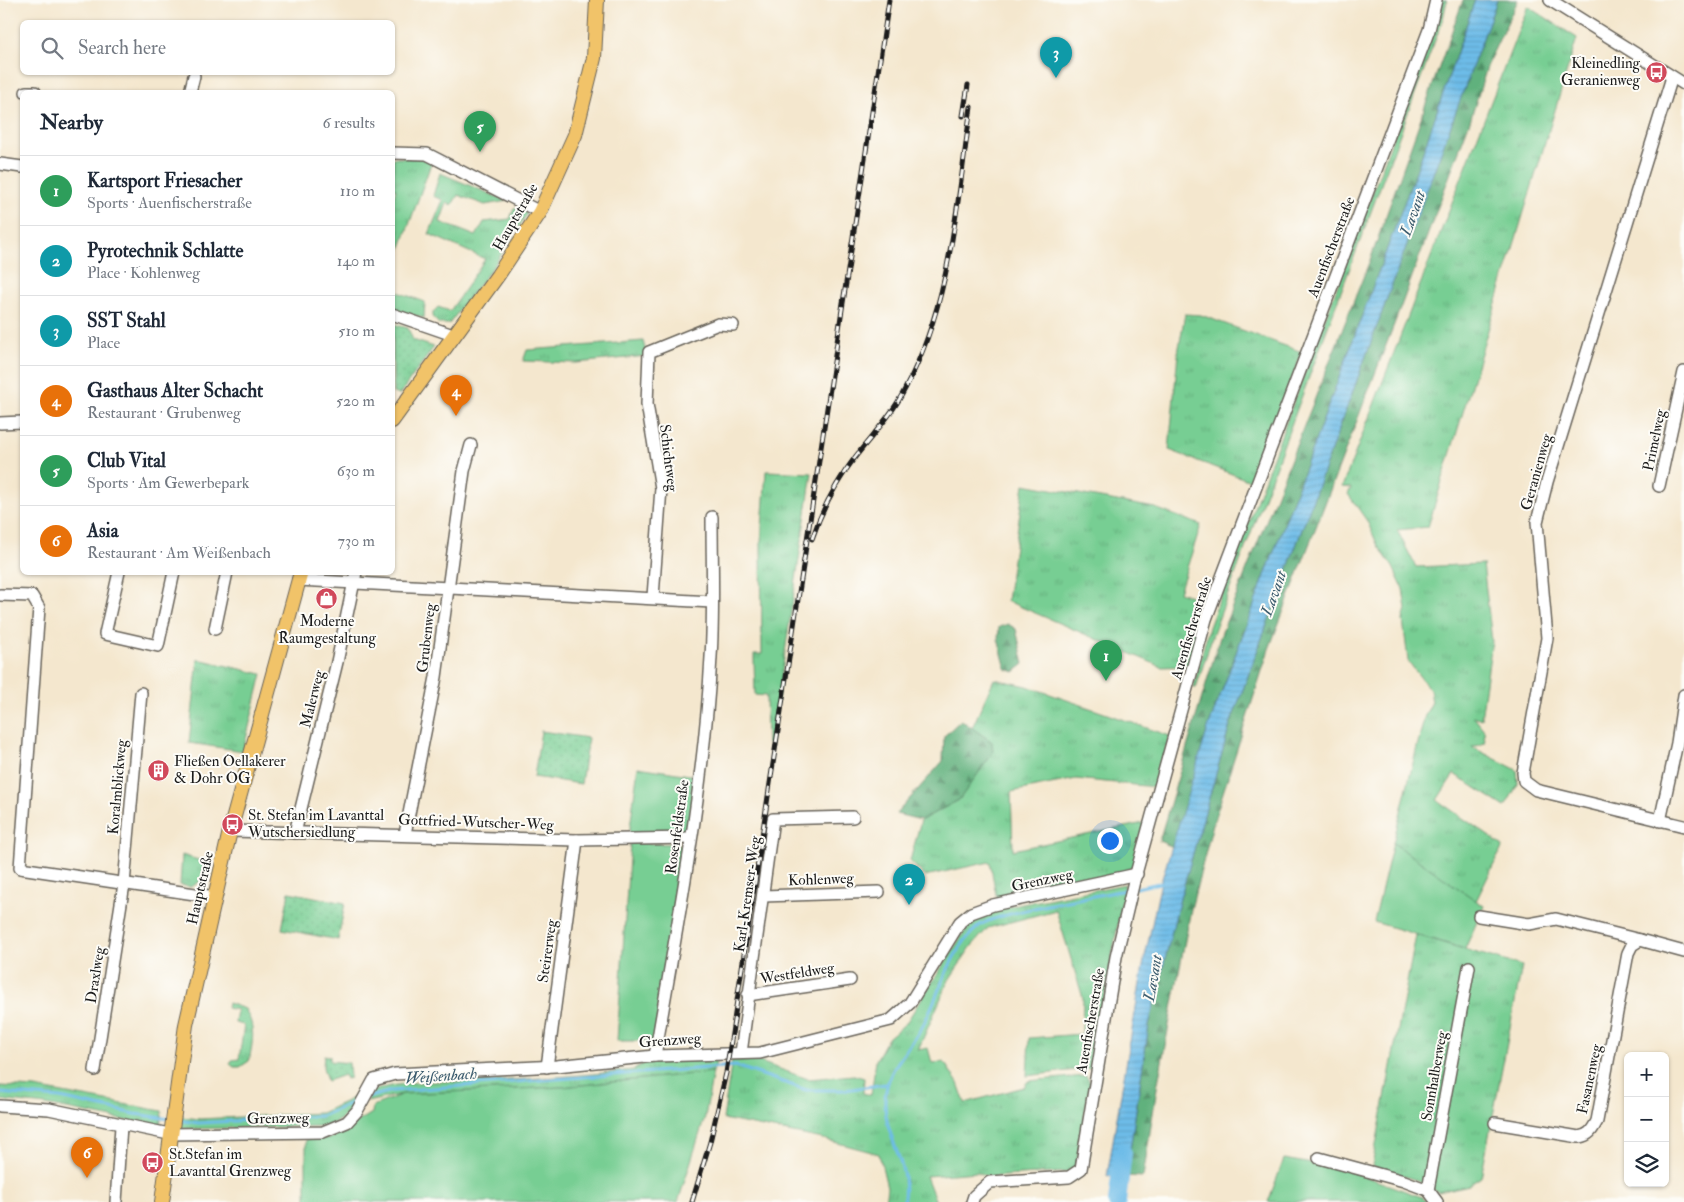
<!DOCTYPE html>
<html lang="en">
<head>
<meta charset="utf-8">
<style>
	body { margin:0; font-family:"IM FELL Double Pica",serif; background:#f6f6f7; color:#1f2937 }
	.controls { position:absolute; right:15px; bottom:15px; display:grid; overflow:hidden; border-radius:8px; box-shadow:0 1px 4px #0004 }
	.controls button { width:45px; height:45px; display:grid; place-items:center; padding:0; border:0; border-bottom:1px solid #e0e1e3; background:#fff; color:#1f2937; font:25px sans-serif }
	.you { position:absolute; left:1109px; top:840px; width:18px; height:18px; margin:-12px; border:4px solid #fff; border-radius:50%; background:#1a73e8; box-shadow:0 0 0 8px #1a73e833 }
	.badge { display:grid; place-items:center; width:32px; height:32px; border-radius:50%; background:#d1495b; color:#fff; font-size:16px; font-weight:700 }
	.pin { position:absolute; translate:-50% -41px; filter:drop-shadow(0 1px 2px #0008) }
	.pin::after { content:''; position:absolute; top:26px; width:18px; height:15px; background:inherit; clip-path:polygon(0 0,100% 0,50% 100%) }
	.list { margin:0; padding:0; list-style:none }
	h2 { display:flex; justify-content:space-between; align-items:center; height:65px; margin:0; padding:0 20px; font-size:21px }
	h2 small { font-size:16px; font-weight:400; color:#747a83 }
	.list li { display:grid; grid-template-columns:32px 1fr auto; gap:15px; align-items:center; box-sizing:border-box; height:70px; padding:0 20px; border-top:1px solid #e0e1e3 }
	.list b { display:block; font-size:19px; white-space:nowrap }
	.list p { margin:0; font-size:16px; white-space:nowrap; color:#747a83 }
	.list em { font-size:16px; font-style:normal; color:#747a83 }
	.icon { flex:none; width:28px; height:28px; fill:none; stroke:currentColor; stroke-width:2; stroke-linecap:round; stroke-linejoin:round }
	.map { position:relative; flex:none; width:1684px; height:1202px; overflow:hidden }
	.search { position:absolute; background:#fff; box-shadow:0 1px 4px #0004; left:20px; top:20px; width:375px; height:55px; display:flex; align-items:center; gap:12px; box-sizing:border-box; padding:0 18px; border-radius:8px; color:#747a83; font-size:19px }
	.panel { position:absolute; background:#fff; box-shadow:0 1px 4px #0004; left:20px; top:90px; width:375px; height:485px; border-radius:8px }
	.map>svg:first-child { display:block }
</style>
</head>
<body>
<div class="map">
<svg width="1684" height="1202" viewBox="0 0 1684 1202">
	<defs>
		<pattern id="grass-tufts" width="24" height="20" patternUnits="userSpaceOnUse" patternTransform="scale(1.25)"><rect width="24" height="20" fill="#77ce93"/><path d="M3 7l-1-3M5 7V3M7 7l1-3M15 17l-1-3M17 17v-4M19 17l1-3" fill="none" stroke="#66b07e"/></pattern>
		<pattern id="forest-firs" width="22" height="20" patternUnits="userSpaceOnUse" patternTransform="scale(1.25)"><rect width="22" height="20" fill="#61b17d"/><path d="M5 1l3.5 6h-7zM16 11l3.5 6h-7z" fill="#4f8f66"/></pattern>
		<pattern id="park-dots" width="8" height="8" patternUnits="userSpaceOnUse" patternTransform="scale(1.25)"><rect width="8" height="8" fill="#77ce93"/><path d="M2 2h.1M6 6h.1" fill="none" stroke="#66b07e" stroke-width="1.8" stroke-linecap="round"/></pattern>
		<pattern id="water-rules" width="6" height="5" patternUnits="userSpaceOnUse" patternTransform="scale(1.25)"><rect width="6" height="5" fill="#6dbce8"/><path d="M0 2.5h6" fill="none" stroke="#5ea1c6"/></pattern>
	</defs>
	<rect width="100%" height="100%" fill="#fdfcf7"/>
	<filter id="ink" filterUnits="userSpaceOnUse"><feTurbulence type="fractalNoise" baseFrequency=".02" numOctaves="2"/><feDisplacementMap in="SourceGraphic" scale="10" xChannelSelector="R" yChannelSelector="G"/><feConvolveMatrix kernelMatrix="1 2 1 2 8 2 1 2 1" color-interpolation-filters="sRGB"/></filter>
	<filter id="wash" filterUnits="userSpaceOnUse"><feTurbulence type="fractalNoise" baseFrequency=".0096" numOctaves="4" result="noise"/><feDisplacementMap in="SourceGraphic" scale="20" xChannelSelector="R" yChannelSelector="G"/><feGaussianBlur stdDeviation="1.12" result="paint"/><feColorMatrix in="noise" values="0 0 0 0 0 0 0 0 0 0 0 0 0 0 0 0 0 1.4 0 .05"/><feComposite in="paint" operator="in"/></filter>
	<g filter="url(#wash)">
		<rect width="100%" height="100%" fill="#f4e7ce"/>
		<!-- grass -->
		<g fill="url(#grass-tufts)" stroke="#4a7558">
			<path d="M 1442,0 L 1447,0 L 1443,19 L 1213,634 L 1196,688 L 1193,688 L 1209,627 L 1439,16 Z"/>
			<path d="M 1528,6 L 1577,38 L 1428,527 L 1397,530 L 1416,567 L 1483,564 L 1492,641 L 1481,719 L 1473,716 L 1484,730 L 1485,743 L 1472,747 L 1517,770 L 1518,784 L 1505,807 L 1454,774 L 1437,800 L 1503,846 L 1476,901 L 1393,843 L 1425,715 L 1432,702 L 1430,690 L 1408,661 L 1403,620 L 1406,609 L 1403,589 L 1393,567 L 1378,546 L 1367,521 L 1348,494 L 1351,488 L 1342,487 Z"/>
			<path d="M 393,158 L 417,158 L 432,161 L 393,269 L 392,202 L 396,189 L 393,188 Z"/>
			<path d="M 440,173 L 507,201 L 485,205 L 458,195 L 452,205 L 447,203 L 440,222 L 476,236 L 484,222 L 510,219 L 514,208 L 519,207 L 527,214 L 495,264 L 449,324 L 439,324 L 433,318 L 433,312 L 438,307 L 450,311 L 485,259 L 429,234 L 443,200 L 433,196 Z"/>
			<path d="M 392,290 L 425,302 L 424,318 L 393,309 Z"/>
			<path d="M 1185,314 L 1201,315 L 1302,352 L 1253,482 L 1169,450 L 1178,353 Z"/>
			<path d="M 643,341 L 647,356 L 576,363 L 523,361 L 527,350 Z"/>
			<path d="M 766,471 L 812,473 L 771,745 L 767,743 L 766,696 L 755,695 L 754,659 L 754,654 L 762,654 L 761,542 Z"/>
			<path d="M 1024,484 L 1155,508 L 1201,525 L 1179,592 L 1205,601 L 1189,666 L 1162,667 L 1007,601 Z"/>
			<path d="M 198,659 L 262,674 L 243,751 L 189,743 Z"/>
			<path d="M 994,679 L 1027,686 L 1170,736 L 1155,787 L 1076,779 L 1011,792 L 1013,850 L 1144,823 L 1133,866 L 1124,872 L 997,900 L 990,862 L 925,876 L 910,861 L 921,820 L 959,800 L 992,742 L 972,728 Z"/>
			<path d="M 182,855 L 212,864 L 209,876 L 191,887 L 180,885 Z"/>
			<path d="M 1125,884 L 1092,1068 L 1027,1076 L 1029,1038 L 1082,1034 L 1083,998 L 1056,910 L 988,928 L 971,947 L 949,980 L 918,1050 L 928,1048 L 932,1063 L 944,1062 L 958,1083 L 965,1103 L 1024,1087 L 1028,1081 L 1086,1076 L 1090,1082 L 1076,1166 L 1069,1172 L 988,1177 L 977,1172 L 926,1176 L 936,1202 L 885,1202 L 887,1187 L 879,1154 L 823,1139 L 723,1119 L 732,1060 L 760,1062 L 808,1079 L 854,1075 L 864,1078 L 863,1093 L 871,1095 L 876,1060 L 888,1038 L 906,1023 L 964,932 L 977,917 L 1002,908 Z"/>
			<path d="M 1416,935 L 1522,966 L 1481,1177 L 1469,1185 L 1438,1192 L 1416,1180 L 1372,1166 Z"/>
			<path d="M 228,1003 L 245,1009 C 256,1027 253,1041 249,1061 L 240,1067 L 234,1067 L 230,1064 L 232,1060 L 239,1059 L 244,1025 L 235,1023 L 237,1010 L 227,1008 Z"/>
			<path d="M 717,1059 L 713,1072 L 562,1087 L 403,1094 L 367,1102 L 373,1091 C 409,1078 452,1083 490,1081 C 538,1079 586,1075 634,1070 L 644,1063 Z"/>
			<path d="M 0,1086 L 35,1088 L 162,1111 L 160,1127 L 46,1105 L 0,1100 Z"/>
			<path d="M 355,1097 L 357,1100 C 349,1115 341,1121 325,1126 L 180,1129 L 181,1117 L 200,1119 L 321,1113 Z"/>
		</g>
		<!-- forest -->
		<g fill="url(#forest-firs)" stroke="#3e664c">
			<path d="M 1463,0 L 1475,0 L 1421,158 L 1208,728 L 1173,847 L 1159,841 L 1220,637 L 1372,255 Z"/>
			<path d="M 1497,0 L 1518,0 L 1489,61 L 1470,121 L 1400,309 L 1269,649 L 1213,824 L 1191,909 L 1157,1088 L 1143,1177 L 1126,1176 L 1149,1025 L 1179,902 L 1231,722 Z"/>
			<path d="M 1008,624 L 1016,629 L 1024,664 L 1014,672 L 1006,669 L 998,639 L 999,627 Z"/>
			<path d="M 961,720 L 992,742 L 993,753 L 959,800 L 921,820 L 896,814 L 943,761 L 944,736 Z"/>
		</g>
		<!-- park -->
		<g fill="url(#park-dots)" stroke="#4a7558">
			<path d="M 393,324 L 408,328 L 413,340 L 434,347 L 399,395 L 393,393 Z"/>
			<path d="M 541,731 L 588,738 L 581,784 L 534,777 Z"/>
			<path d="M 289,892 L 345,903 L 338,940 L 282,929 Z"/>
			<path d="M 324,1055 L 330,1056 L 330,1061 L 349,1063 L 350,1078 L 346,1079 L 344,1075 L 327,1081 L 323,1067 Z"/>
		</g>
		<!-- garden -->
		<g fill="#77ce93" stroke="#4a7558">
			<path d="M 638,767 L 696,776 L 688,826 L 680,833 L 629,835 Z"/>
			<path d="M 630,843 L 679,844 L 684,851 L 654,1041 L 617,1041 Z"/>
			<path d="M 1393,843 L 1484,906 L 1465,949 L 1374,922 Z"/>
			<path d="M 713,1072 L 705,1117 L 678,1202 L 306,1202 L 306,1139 L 331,1138 L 372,1113 L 373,1106 L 403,1094 L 562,1087 Z"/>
			<path d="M 1284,1159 L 1347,1170 L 1422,1197 L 1427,1202 L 1268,1202 Z"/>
		</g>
		<!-- water -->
		<path fill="url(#water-rules)" stroke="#446c82" d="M 1475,0 L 1497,0 L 1231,722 L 1179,902 L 1149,1025 L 1126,1176 L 1107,1176 L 1143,966 L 1161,882 L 1208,728 L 1421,158 Z"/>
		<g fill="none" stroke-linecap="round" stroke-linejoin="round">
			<!-- stream -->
			<g stroke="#6dbce8" stroke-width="3">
				<path d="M 1136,888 L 1164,882"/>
				<path d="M 0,1093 L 60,1098 L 135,1114 L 170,1119"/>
				<path d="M 369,1097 L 392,1091 L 736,1066 L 806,1090 L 845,1090 L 886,1084"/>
				<path d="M 176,1120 L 199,1123 L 322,1116 L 358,1100"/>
				<path d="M 903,1202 C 912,1165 883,1136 885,1100 C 886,1068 908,1052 922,1027 C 940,994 948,952 979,926 C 996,912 1102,895 1130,889"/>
			</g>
			<!-- river -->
			<path stroke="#6dbce8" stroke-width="18" d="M 1117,1202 L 1123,1153"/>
		</g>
	</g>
	<g filter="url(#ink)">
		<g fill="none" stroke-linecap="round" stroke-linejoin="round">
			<defs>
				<g id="minor">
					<path d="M 1550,0 L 1684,84"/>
					<path d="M 1672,77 L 1547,482 L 1537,522 L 1547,638 L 1523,773 L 1524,781 L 1536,790 L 1684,826"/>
					<path d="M 26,92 L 35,92"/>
					<path d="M 190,92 L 194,76"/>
					<path d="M 392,153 L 427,154 L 540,212"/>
					<path d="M 0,164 L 22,167"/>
					<path d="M 392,314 L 453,335"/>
					<path d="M 0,423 L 22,422"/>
					<path d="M 1659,486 L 1684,372"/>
					<path d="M 119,572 L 105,634 L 158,646 L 174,572"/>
					<path d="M 298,580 L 712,602"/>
					<path d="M 0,595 L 32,596 L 39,608 L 20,868 L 215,897"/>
					<path d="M 653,597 L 661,488 L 647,404 L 649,352 L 718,324 L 733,325"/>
					<path d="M 215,629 L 227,572"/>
					<path d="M 1660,821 L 1677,743 L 1684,695"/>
					<path d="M 230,831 L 577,840 L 690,838"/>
					<path d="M 295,833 L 337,662 L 356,572"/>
					<path d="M 405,834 L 436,677 L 464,471 L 471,445"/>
					<path d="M 763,896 L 879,892"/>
					<path d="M 1479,916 L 1529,924 L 1556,919 L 1640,940"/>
					<path d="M 748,995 L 850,980"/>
					<path d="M 741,1053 L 773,819 L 853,817"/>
					<path d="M 655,1056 C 677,924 704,791 711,657 C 714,611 712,564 712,517"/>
					<path d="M 547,1067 L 577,840"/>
					<path d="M 95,1070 L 124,884 L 141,693"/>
					<path d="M 0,1106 L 49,1109 L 169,1134 L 323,1132 L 347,1122 L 357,1111 L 374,1080 L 395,1074 L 556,1066 L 655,1056 L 760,1053 L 891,1020 L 910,1003 L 960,922 L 971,913 L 993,905 L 1137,874"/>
					<path d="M 1495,1123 L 1579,1137 C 1590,1135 1592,1130 1597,1121 L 1628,953 L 1632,945 L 1640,940 L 1684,952"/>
					<path d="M 1319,1158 L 1404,1181 L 1428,1190"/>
					<path d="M 116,1202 L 121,1126"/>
					<path d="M 972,1202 L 974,1196 L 990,1182 L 1069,1177 L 1081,1169 L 1116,957 L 1134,881 L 1206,619 L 1429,30 L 1436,0"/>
					<path d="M 1437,1202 L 1428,1190 L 1469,967"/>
				</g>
				<g id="major">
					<path d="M 392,421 L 498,275 L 540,212 L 575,135 L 594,58 L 597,0"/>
					<path d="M 162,1202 L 186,1025 L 230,831 L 301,572"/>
				</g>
			</defs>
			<!-- minor casing -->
			<use href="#minor" stroke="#68635a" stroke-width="14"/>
			<!-- major casing -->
			<use href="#major" stroke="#68635a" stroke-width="16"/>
			<!-- minor -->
			<use href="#minor" stroke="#fff" stroke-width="11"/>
			<!-- major -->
			<use href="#major" stroke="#f1c369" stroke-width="14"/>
			<defs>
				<g id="rail">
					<path d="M 963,116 L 968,85"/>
					<path d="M 812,539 C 822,509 837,481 856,456 C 873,434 892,415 905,389 C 951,303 957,202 971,107"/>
					<path d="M 692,1202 L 710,1142 L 726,1073 L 889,0"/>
				</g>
			</defs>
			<!-- rail casing -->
			<use href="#rail" stroke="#1c1c1c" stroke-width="5"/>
			<!-- rail -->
			<use href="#rail" stroke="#fdfcf7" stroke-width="3" stroke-dasharray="9" stroke-linecap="butt"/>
		</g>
	</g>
	<!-- icons -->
	<defs>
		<symbol id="bus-disc" viewBox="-11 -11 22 22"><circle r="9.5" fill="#d1495b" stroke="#fdfcf7"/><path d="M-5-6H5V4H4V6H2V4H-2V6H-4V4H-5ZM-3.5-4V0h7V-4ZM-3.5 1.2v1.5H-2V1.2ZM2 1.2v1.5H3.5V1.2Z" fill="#fff"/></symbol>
		<symbol id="shop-disc" viewBox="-11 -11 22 22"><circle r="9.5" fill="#d1495b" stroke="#fdfcf7"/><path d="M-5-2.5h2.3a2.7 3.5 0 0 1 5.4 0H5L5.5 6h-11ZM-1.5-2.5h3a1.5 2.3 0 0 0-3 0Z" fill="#fff"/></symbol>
		<symbol id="building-disc" viewBox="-11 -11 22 22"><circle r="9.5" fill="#d1495b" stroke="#fdfcf7"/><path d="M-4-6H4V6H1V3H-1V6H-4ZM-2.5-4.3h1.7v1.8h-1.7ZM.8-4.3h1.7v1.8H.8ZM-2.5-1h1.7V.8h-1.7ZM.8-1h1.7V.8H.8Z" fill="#fff"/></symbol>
	</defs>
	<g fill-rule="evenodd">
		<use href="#bus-disc" x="1644" y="60" width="25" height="25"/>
		<use href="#shop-disc" x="314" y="586" width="25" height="25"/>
		<use href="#building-disc" x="146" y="758" width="25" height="25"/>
		<use href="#bus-disc" x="220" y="812" width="25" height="25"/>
		<use href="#bus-disc" x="140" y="1150" width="25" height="25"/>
	</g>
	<g text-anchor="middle" stroke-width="4" stroke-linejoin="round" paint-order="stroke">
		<!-- poi labels -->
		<g font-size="15" fill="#1c1c1c" stroke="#fdfcf7" text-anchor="start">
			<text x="1640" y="68" text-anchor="end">Kleinedling<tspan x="1640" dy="17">Geranienweg</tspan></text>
			<text x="327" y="626" text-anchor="middle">Moderne<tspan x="327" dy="17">Raumgestaltung</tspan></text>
			<text x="174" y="766">Fließen Oellakerer<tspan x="174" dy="17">&amp; Dohr OG</tspan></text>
			<text x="248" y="820">St. Stefan im Lavanttal<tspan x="248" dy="17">Wutschersiedlung</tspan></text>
			<text x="169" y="1159">St.Stefan im<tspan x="169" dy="17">Lavanttal Grenzweg</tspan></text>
		</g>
		<!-- street labels -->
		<g font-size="15" fill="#1c1c1c" stroke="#fdfcf7">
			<text transform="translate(515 217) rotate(-60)" y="5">Hauptstraße</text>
			<text transform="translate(1331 247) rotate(-69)" y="5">Auenfischerstraße</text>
			<text transform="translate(1654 440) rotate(-78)" y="5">Primelweg</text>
			<text transform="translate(669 458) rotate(83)" y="5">Schichtweg</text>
			<text transform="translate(1536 472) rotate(-74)" y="5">Geranienweg</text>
			<text transform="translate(1191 628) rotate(-73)" y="5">Auenfischerstraße</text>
			<text transform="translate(426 638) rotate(-83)" y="5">Grubenweg</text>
			<text transform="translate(312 699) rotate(-76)" y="5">Malerweg</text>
			<text transform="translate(117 787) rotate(-85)" y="5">Koralmblickweg</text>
			<text transform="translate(476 822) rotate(2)" y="5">Gottfried-Wutscher-Weg</text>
			<text transform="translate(677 827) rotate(-82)" y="5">Rosenfeldstraße</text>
			<text transform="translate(821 879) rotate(-2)" y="5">Kohlenweg</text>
			<text transform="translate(1042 880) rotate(-12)" y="5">Grenzweg</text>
			<text transform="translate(200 888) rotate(-77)" y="5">Hauptstraße</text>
			<text transform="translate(747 894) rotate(-82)" y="5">Karl-Kremser-Weg</text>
			<text transform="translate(547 951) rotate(-82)" y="5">Steirerweg</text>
			<text transform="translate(797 973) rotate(-9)" y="5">Westfeldweg</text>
			<text transform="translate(95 975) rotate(-81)" y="5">Draxlweg</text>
			<text transform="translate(1090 1021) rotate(-80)" y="5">Auenfischerstraße</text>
			<text transform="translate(670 1040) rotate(-4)" y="5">Grenzweg</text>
			<text transform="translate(1434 1076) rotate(-80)" y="5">Sonnhalberweg</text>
			<text transform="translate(1589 1079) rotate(-78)" y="5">Fasanenweg</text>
			<text transform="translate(278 1118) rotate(-1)" y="5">Grenzweg</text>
		</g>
		<!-- water labels -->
		<g font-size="16" font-style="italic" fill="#3c5c6e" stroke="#fdfcf7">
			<text transform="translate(1412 213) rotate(-70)" y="6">Lavant</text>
			<text transform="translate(1273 593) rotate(-70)" y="6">Lavant</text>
			<text transform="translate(1152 978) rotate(-80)" y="6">Lavant</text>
			<text transform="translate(441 1075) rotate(-4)" y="6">Weißenbach</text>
		</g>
	</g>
</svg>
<div class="controls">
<button>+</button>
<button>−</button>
<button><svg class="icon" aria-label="layers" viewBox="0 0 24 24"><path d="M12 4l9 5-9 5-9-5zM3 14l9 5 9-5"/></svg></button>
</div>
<div class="you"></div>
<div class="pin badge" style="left:1106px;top:681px;background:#2e9e5b">1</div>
<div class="pin badge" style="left:909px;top:905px;background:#0f9aa8">2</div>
<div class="pin badge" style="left:1056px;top:78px;background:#0f9aa8">3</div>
<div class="pin badge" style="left:456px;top:416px;background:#e8710a">4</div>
<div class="pin badge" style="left:480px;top:152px;background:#2e9e5b">5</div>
<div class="pin badge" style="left:87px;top:1178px;background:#e8710a">6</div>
<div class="search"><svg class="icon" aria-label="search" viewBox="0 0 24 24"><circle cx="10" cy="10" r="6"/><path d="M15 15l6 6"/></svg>Search here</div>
<section class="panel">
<h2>Nearby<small>6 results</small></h2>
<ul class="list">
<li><span class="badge" style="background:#2e9e5b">1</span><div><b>Kartsport Friesacher</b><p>Sports · Auenfischerstraße</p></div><em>110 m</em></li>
<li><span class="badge" style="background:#0f9aa8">2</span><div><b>Pyrotechnik Schlatte</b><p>Place · Kohlenweg</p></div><em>140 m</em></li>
<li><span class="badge" style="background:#0f9aa8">3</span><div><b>SST Stahl</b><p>Place</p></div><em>510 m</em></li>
<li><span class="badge" style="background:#e8710a">4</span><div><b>Gasthaus Alter Schacht</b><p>Restaurant · Grubenweg</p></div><em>520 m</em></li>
<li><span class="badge" style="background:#2e9e5b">5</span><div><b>Club Vital</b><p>Sports · Am Gewerbepark</p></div><em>630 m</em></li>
<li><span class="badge" style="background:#e8710a">6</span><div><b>Asia</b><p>Restaurant · Am Weißenbach</p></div><em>730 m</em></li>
</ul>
</section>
</div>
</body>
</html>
